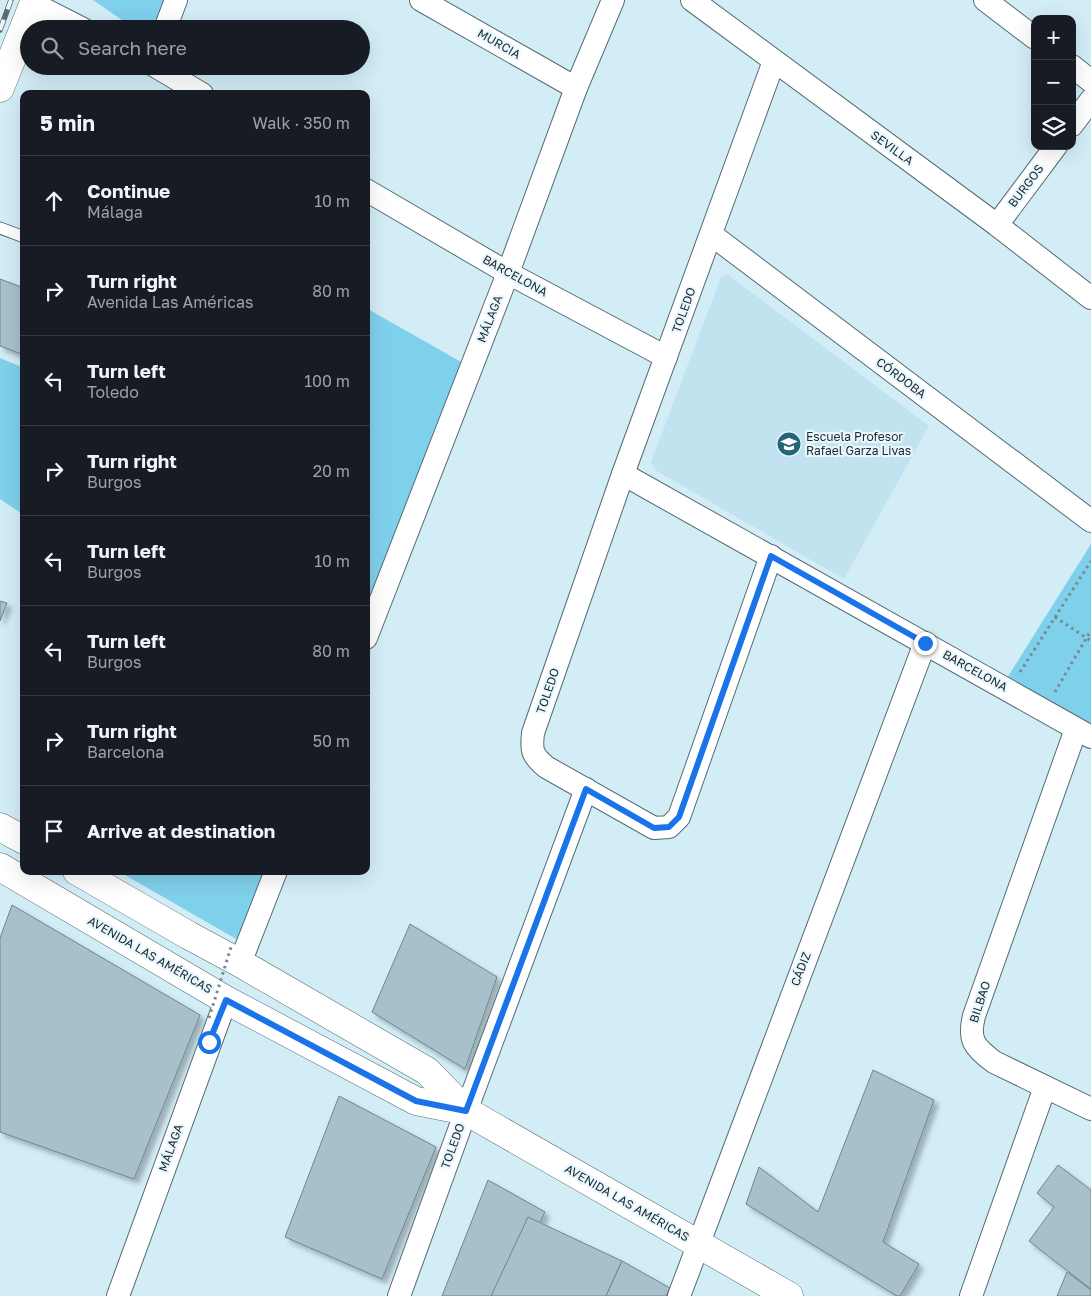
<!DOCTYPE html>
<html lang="en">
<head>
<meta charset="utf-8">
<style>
	body { margin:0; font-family:"Golos Text",sans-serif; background:#242831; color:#f1f3f6 }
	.controls { position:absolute; right:15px; top:15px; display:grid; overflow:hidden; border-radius:10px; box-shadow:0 5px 20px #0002 }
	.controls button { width:45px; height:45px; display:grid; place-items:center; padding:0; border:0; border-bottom:1px solid #363941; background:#171b24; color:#f1f3f6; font:25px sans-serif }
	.stop { position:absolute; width:15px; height:15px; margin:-11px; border:4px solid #1a73e8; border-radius:50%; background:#fff }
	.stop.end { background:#1a73e8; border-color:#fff; box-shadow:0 1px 5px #0008 }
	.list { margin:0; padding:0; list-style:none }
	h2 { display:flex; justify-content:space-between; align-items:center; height:65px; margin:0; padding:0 20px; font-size:21px }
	h2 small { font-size:16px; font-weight:400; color:#9ea1a6 }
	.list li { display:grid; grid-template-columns:32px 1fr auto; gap:15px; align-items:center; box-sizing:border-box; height:90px; padding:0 20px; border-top:1px solid #363941 }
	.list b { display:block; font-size:19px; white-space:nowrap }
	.list p { margin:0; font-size:16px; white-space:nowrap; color:#9ea1a6 }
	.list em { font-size:16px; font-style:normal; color:#9ea1a6 }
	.icon { flex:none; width:28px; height:28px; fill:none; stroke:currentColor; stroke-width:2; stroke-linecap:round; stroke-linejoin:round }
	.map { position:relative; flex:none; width:1091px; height:1296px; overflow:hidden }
	.search { position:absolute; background:#171b24; box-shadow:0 5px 20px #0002; left:20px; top:20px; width:350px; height:55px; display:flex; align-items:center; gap:12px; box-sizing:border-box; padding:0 18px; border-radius:28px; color:#9ea1a6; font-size:19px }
	.panel { position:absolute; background:#171b24; box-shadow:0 5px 20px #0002; left:20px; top:90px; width:350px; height:785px; border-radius:10px }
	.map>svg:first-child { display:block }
</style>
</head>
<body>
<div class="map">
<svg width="1091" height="1296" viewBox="0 0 1091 1296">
	<defs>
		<filter id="shadow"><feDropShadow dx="4.5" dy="4.5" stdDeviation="2.5" flood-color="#0004"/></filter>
	</defs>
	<rect width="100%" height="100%" fill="#d3edf7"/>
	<!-- built -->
	<path fill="#c0e3ef" d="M 727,274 L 929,426 L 844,579 L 655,470 L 651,462 L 721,277 Z"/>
	<!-- green -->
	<g fill="#7fd0eb">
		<path d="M 93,0 L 170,0 L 159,29 L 135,29 Z"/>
		<path d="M 366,308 L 463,363 L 366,612 Z"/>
		<path d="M 0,358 L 24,368 L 24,515 L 0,499 Z"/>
		<path d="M 1091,544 L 1091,727 L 1007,678 Z"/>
		<path d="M 118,871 L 265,871 L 238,940 Z"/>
	</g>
	<!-- building -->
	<g fill="#a7c0ca" stroke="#6e868e" filter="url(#shadow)">
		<path d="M 0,279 L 24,288 L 24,355 L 0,346 Z"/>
		<path d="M 0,601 L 7,603 L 0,621 Z"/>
		<path d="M 12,905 L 200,1015 L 134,1179 L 0,1132 L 0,938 Z"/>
		<path d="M 410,924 L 497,977 L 465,1069 L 372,1012 Z"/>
		<path d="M 873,1070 L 934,1100 L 883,1242 L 919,1264 L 900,1296 L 897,1296 L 746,1204 L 759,1167 L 818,1212 Z"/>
		<path d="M 339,1096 L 436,1147 L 382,1279 L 285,1237 Z"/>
		<path d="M 1058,1165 L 1091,1190 L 1091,1289 L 1029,1241 L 1054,1207 L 1037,1193 Z"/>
		<path d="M 488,1180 L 545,1212 L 503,1296 L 442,1296 Z"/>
		<path d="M 528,1217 L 622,1261 L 606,1296 L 491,1296 Z"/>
		<path d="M 622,1261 L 670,1288 L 666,1296 L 606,1296 Z"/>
		<path d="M 1067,1272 L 1091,1290 L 1091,1296 L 1057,1296 Z"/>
	</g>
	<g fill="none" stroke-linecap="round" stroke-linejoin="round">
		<defs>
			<path id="lane" d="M 0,228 L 24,237"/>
			<g id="street">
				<path d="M 421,0 L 576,88"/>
				<path d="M 692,0 L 997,225 L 1091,298"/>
				<path d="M 985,0 L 1035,38"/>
				<path d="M 34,4 L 83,29"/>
				<path d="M 165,29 L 176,0"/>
				<path d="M 155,66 L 202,94"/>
				<path d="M 1072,66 L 1091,81"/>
				<path d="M 1072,125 L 1091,100"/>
				<path d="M 366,190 L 508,273 L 666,357"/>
				<path d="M 997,225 L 1056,146"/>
				<path d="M 712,235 L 1091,521"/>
				<path d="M 623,474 L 1091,737"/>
				<path d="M 771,556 L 679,817 L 669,827 L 654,828 L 546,767 C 532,755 531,751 533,733 L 623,474 L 774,61"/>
				<path d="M 366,638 L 508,273 L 576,88 L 613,0"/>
				<path d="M 1076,729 L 974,1016 C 968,1040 974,1047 994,1062 L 1091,1109"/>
				<path d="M 240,963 L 276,871"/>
				<path d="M 118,1296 L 226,1000"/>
				<path d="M 399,1296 L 466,1111 L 586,789"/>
				<path d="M 679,1296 L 925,643"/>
				<path d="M 971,1296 L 1045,1087"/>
			</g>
			<g id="secondary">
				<path d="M 0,827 L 24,840"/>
				<path d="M 0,867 L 226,1000 L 416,1101 L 466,1111"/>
				<path d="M 77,871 L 188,935 L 240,963 L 427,1071 L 466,1111 L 789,1296"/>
			</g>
			<path id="highway" d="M 0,88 L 35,0"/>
		</defs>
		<!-- lane casing -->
		<use href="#lane" stroke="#546b73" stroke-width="13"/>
		<!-- street casing -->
		<use href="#street" stroke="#546b73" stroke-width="24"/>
		<!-- secondary casing -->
		<use href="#secondary" stroke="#546b73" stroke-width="29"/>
		<!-- highway casing -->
		<use href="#highway" stroke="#546b73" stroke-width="29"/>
		<!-- path -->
		<g stroke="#77888f" stroke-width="3" stroke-dasharray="2.5 4" stroke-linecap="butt">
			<path d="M 1055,617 L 1091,641"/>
			<path d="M 1020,672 L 1091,561"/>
			<path d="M 1055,692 L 1091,630"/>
		</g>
		<!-- lane -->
		<use href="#lane" stroke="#fff" stroke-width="11"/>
		<!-- street -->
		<use href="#street" stroke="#fff" stroke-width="22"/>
		<!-- secondary -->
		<use href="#secondary" stroke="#fff" stroke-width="28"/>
		<!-- highway -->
		<use href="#highway" stroke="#fff" stroke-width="28"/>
		<defs>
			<path id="rail" d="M 0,30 L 11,0"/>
		</defs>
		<!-- rail casing -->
		<use href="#rail" stroke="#5c6b71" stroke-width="5.5"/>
		<!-- rail -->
		<use href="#rail" stroke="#e9f8fe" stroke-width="4" stroke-dasharray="11" stroke-linecap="butt"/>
		<!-- path-bridge -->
		<path stroke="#77888f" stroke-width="3" stroke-dasharray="2.5 4" stroke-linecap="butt" d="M 209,1018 L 232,944"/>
	</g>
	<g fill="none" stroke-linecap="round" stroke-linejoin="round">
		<!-- route -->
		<path stroke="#1a73e8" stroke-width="6" d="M 209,1042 L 226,1000 L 416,1101 L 466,1111 L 586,789 L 654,828 L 669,827 L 679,817 L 771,556 L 925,643"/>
	</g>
	<!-- icons -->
	<defs>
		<symbol id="school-disc" viewBox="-11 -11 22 22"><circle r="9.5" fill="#236478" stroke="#e9f8fe"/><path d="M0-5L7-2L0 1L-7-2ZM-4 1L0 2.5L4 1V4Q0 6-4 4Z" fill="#fff"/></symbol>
	</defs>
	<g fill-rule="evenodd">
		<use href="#school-disc" x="775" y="430" width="28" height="28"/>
	</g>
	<g text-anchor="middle" stroke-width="4.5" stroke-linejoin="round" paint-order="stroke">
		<!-- street labels -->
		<g font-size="12" fill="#1f292d" stroke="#e9f8fe">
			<text transform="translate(499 44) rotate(30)" y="4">MURCIA</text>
			<text transform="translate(892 148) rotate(36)" y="4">SEVILLA</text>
			<text transform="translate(1026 186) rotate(-53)" y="4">BURGOS</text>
			<text transform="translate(515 276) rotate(29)" y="4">BARCELONA</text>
			<text transform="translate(684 310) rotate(-70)" y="4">TOLEDO</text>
			<text transform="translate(490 319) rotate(-69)" y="4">MÁLAGA</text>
			<text transform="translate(901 378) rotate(37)" y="4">CÓRDOBA</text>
			<text transform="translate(975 671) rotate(29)" y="4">BARCELONA</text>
			<text transform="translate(548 691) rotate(-71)" y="4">TOLEDO</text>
			<text transform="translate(150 955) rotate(30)" y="4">AVENIDA LAS AMÉRICAS</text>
			<text transform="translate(801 969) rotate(-69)" y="4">CÁDIZ</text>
			<text transform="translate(980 1002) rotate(-72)" y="4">BILBAO</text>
			<text transform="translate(453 1146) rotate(-70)" y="4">TOLEDO</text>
			<text transform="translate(171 1148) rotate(-70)" y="4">MÁLAGA</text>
			<text transform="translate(627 1203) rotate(30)" y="4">AVENIDA LAS AMÉRICAS</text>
		</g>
		<!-- poi labels -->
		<g font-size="12" fill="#1f292d" stroke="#e9f8fe" text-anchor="start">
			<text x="806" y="441">Escuela Profesor<tspan x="806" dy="14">Rafael Garza Livas</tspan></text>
		</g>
	</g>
</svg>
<div class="controls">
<button>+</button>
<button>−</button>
<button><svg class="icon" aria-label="layers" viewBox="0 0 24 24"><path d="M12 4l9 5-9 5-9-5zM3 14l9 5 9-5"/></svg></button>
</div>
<div class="stop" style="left:209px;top:1042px"></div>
<div class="stop end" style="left:925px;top:643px"></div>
<div class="search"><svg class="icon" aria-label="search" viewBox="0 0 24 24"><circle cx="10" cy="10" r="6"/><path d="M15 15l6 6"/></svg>Search here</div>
<section class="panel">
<h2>5 min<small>Walk · 350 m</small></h2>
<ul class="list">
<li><svg class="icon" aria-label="ahead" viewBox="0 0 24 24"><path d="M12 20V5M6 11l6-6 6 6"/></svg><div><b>Continue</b><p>Málaga</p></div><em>10 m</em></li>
<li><svg class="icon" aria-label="right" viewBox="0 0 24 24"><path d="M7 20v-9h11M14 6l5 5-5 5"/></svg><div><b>Turn right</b><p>Avenida Las Américas</p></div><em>80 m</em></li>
<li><svg class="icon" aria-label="left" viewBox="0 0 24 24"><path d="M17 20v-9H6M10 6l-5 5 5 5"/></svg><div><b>Turn left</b><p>Toledo</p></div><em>100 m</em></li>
<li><svg class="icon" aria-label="right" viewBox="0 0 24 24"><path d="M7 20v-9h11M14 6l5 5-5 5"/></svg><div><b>Turn right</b><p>Burgos</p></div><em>20 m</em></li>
<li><svg class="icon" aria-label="left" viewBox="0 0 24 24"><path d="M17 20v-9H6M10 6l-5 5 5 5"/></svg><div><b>Turn left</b><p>Burgos</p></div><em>10 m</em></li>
<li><svg class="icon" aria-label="left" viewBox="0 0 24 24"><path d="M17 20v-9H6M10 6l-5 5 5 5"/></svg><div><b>Turn left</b><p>Burgos</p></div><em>80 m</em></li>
<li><svg class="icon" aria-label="right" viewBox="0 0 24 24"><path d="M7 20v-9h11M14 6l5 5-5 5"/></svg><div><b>Turn right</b><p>Barcelona</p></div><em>50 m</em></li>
<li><svg class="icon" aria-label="arrive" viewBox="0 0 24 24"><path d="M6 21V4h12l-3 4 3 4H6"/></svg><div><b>Arrive at destination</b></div></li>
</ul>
</section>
</div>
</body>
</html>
